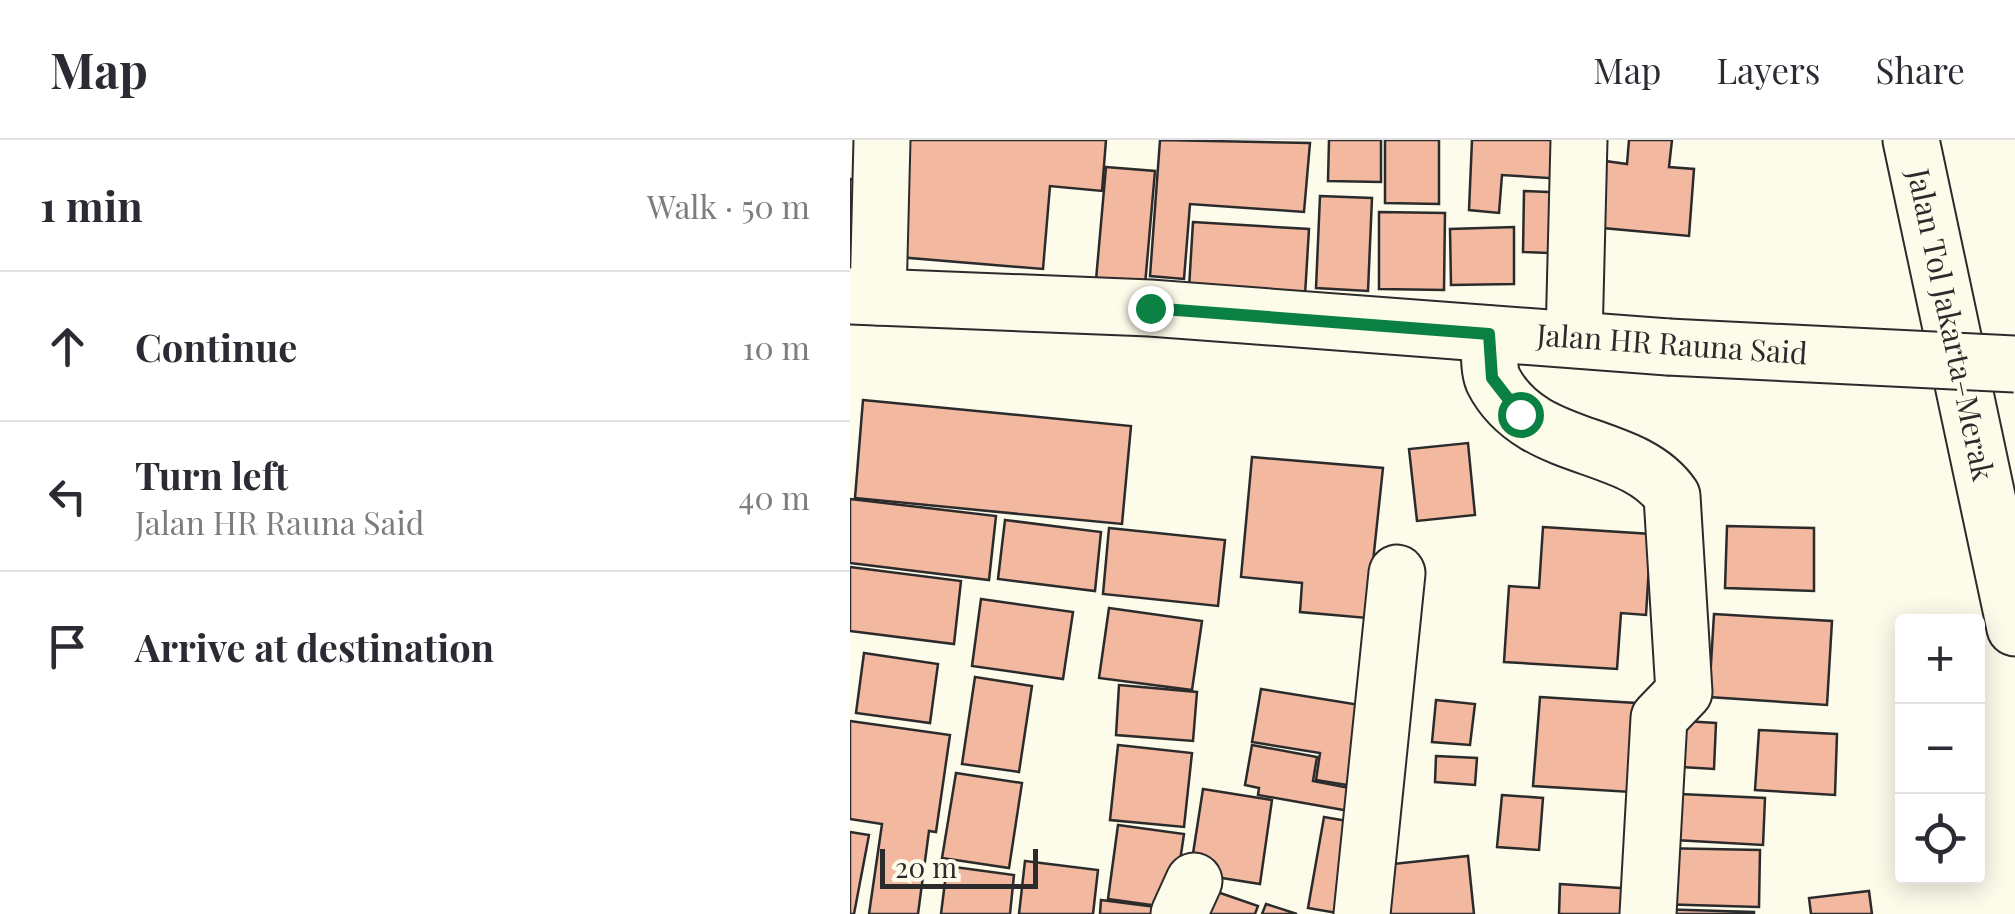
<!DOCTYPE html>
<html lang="en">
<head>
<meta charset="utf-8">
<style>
	body { margin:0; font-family:"Playfair Display",serif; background:#f7f7f7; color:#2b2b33 }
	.controls { position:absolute; right:30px; bottom:30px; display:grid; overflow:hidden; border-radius:10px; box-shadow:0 5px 25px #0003 }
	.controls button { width:90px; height:90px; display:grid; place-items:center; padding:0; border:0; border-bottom:2px solid #e1e1e2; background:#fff; color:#2b2b33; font:50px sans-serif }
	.scale { position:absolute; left:30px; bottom:25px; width:158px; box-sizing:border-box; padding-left:10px; border:5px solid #2b2b2b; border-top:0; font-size:28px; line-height:35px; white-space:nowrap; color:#2b2b2b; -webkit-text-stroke:8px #fdfbea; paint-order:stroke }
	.stop { position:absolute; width:30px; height:30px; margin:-22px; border:8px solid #0b8043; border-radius:50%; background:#fff }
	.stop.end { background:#0b8043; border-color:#fff; box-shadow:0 2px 10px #0008 }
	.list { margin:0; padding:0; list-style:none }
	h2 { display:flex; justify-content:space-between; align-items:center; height:130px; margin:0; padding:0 40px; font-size:42px }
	h2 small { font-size:32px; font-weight:400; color:#7c7c81 }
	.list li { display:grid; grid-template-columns:65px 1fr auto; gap:30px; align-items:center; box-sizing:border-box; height:150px; padding:0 40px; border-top:2px solid #e1e1e2 }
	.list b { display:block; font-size:38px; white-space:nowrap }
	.list p { margin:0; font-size:32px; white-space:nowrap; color:#7c7c81 }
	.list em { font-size:32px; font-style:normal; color:#7c7c81 }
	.icon { flex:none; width:55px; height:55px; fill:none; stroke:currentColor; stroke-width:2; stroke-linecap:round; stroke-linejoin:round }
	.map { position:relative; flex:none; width:1165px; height:774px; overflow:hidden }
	header { display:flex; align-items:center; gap:60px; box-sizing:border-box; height:140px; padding:0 50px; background:#fff; border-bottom:2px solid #e1e1e2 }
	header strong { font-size:48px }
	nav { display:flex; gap:55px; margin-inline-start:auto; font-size:35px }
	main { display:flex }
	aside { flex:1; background:#fff }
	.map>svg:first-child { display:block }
</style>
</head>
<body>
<header>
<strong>Map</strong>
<nav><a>Map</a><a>Layers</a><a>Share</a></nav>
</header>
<main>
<aside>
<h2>1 min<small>Walk · 50 m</small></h2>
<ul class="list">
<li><svg class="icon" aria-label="ahead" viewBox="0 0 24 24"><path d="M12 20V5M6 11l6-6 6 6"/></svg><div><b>Continue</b></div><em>10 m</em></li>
<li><svg class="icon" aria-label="left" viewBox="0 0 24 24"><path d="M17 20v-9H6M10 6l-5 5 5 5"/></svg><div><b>Turn left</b><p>Jalan HR Rauna Said</p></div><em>40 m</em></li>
<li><svg class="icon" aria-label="arrive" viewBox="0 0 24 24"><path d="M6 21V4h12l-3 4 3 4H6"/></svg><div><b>Arrive at destination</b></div></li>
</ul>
</aside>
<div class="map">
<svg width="1165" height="774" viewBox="0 0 1165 774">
	<rect width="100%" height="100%" fill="#fdfbea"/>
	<!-- building -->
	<g fill="#f2b8a0" stroke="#2b2b2b" stroke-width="2.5">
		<path d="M 38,0 L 256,0 L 252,51 L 200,46 L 193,129 L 36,116 Z"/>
		<path d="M 310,0 L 460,3 L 454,72 L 340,64 L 334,139 L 300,136 Z"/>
		<path d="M 479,0 L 531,0 L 531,42 L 478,41 Z"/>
		<path d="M 535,0 L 589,0 L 589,64 L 535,63 Z"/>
		<path d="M 622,0 L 717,0 L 714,39 L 652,35 L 649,73 L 619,70 Z"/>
		<path d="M 779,0 L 822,0 L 819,27 L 844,29 L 839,96 L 742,87 L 748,20 L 777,24 Z"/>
		<path d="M 256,27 L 305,31 L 295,145 L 246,140 Z"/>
		<path d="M 0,39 L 13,40 L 9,113 L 0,113 Z"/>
		<path d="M 674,51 L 724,53 L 723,114 L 673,112 Z"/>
		<path d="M 470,56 L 522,58 L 518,151 L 466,148 Z"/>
		<path d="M 529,72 L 595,73 L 594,150 L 529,149 Z"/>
		<path d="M 343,82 L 459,89 L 455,155 L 339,148 Z"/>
		<path d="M 664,87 L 664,144 L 601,145 L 600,89 Z"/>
		<path d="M 13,260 L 281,286 L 272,384 L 5,358 Z"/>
		<path d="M 618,303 L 625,375 L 567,381 L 559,309 Z"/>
		<path d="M 402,317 L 533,328 L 517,478 L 450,472 L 452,443 L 391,437 Z"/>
		<path d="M 0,359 L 146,376 L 139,440 L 0,423 Z"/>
		<path d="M 155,380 L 251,392 L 245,451 L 148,439 Z"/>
		<path d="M 877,386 L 964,388 L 964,451 L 875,448 Z"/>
		<path d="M 693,387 L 801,394 L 796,475 L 771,473 L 767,529 L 654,522 L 659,446 L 689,448 Z"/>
		<path d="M 259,388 L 375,400 L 368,466 L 253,454 Z"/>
		<path d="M 0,427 L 111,441 L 104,504 L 0,491 Z"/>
		<path d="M 131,459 L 223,472 L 213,539 L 122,526 Z"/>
		<path d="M 259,468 L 352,481 L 342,550 L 249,538 Z"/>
		<path d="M 864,474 L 982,481 L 977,565 L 859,557 Z"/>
		<path d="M 14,513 L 88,524 L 80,583 L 6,573 Z"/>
		<path d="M 125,537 L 182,546 L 169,632 L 112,624 Z"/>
		<path d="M 269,545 L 347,552 L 343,601 L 266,595 Z"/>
		<path d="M 411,549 L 516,566 L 503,646 L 466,640 L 470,613 L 402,602 Z"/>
		<path d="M 690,557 L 786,563 L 781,652 L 683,646 Z"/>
		<path d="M 586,560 L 625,564 L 620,605 L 582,602 Z"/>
		<path d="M 817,580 L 866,583 L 864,629 L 815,626 Z"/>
		<path d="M 0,581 L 100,595 L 86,692 L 79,691 L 68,774 L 19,774 L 32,684 L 0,679 Z"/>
		<path d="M 909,590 L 987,594 L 985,655 L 905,650 Z"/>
		<path d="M 268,605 L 342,613 L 334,687 L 260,680 Z"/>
		<path d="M 402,605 L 467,617 L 463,641 L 510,650 L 505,672 L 408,655 L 409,648 L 395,645 Z"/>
		<path d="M 586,616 L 627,618 L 625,645 L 585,642 Z"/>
		<path d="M 106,633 L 172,643 L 159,728 L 92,718 Z"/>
		<path d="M 353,649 L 422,660 L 410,744 L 340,733 Z"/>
		<path d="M 809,653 L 915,658 L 913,705 L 807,699 Z"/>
		<path d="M 652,655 L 693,658 L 689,710 L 647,707 Z"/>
		<path d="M 474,677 L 509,683 L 493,774 L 458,768 Z"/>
		<path d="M 268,685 L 334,694 L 323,768 L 258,759 Z"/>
		<path d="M 0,692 L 19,695 L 4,774 L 0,774 Z"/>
		<path d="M 807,708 L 910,710 L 909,767 L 806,764 Z"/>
		<path d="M 618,716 L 624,774 L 529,774 L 524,726 Z"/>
		<path d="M 175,721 L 248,730 L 243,774 L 169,774 Z"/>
		<path d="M 97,726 L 164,735 L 160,774 L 91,774 Z"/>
		<path d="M 710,744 L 785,749 L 783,774 L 709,774 Z"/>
		<path d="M 350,746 L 408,766 L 405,774 L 340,774 Z"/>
		<path d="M 1019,751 L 1022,774 L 961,774 L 959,758 Z"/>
		<path d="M 251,760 L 322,769 L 321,774 L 250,774 Z"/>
		<path d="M 416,764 L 447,774 L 412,774 Z"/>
		<path d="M 805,769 L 904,772 L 904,774 L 804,774 Z"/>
	</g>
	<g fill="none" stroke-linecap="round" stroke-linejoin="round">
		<defs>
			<g id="minor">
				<path d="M 28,157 L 32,0"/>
				<path d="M 639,194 C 640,207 638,228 643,240 C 681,315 782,298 822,356 L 834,552 L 809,578 L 798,774"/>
				<path d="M 724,199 L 729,0"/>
				<path d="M 329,774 L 344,741"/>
				<path d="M 512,774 L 547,433"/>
			</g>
			<path id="major" d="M 0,156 L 300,168 L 818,207"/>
			<path id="highway" d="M 1061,0 L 1165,488"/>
		</defs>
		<!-- minor casing -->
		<use href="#minor" stroke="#2b2b2b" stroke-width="59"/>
		<!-- major casing -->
		<use href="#major" stroke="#2b2b2b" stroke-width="59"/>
		<!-- highway casing -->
		<use href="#highway" stroke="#2b2b2b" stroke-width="59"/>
		<!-- minor -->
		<use href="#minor" stroke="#fdfbea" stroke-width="55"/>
		<!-- major -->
		<use href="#major" stroke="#fdfbea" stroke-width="55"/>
		<!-- highway -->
		<use href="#highway" stroke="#fdfbea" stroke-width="55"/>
		<defs>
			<path id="major-bridge" d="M 818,207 L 1165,224"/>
		</defs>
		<!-- major-bridge casing -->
		<use href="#major-bridge" stroke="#2b2b2b" stroke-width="59" stroke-linecap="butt"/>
		<!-- major-bridge -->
		<use href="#major-bridge" stroke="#fdfbea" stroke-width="55"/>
	</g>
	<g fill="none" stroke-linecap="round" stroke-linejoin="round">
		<!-- route -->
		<path stroke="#0b8043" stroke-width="12" d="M 300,168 L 639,194 L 642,238 L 670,274"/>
	</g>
	<g text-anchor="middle" stroke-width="8" stroke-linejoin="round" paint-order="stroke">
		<!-- street labels -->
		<g font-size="30" fill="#2b2b2b" stroke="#fdfbea">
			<text transform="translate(1100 185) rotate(78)" y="10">Jalan Tol Jakarta–Merak</text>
			<text transform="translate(822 205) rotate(4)" y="10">Jalan HR Rauna Said</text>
		</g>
	</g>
</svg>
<div class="controls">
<button>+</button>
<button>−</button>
<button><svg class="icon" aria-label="locate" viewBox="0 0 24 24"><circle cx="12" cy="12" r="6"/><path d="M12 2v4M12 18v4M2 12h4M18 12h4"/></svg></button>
</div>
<div class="scale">20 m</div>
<div class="stop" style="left:670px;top:274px"></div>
<div class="stop end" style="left:300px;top:168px"></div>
</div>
</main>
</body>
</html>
